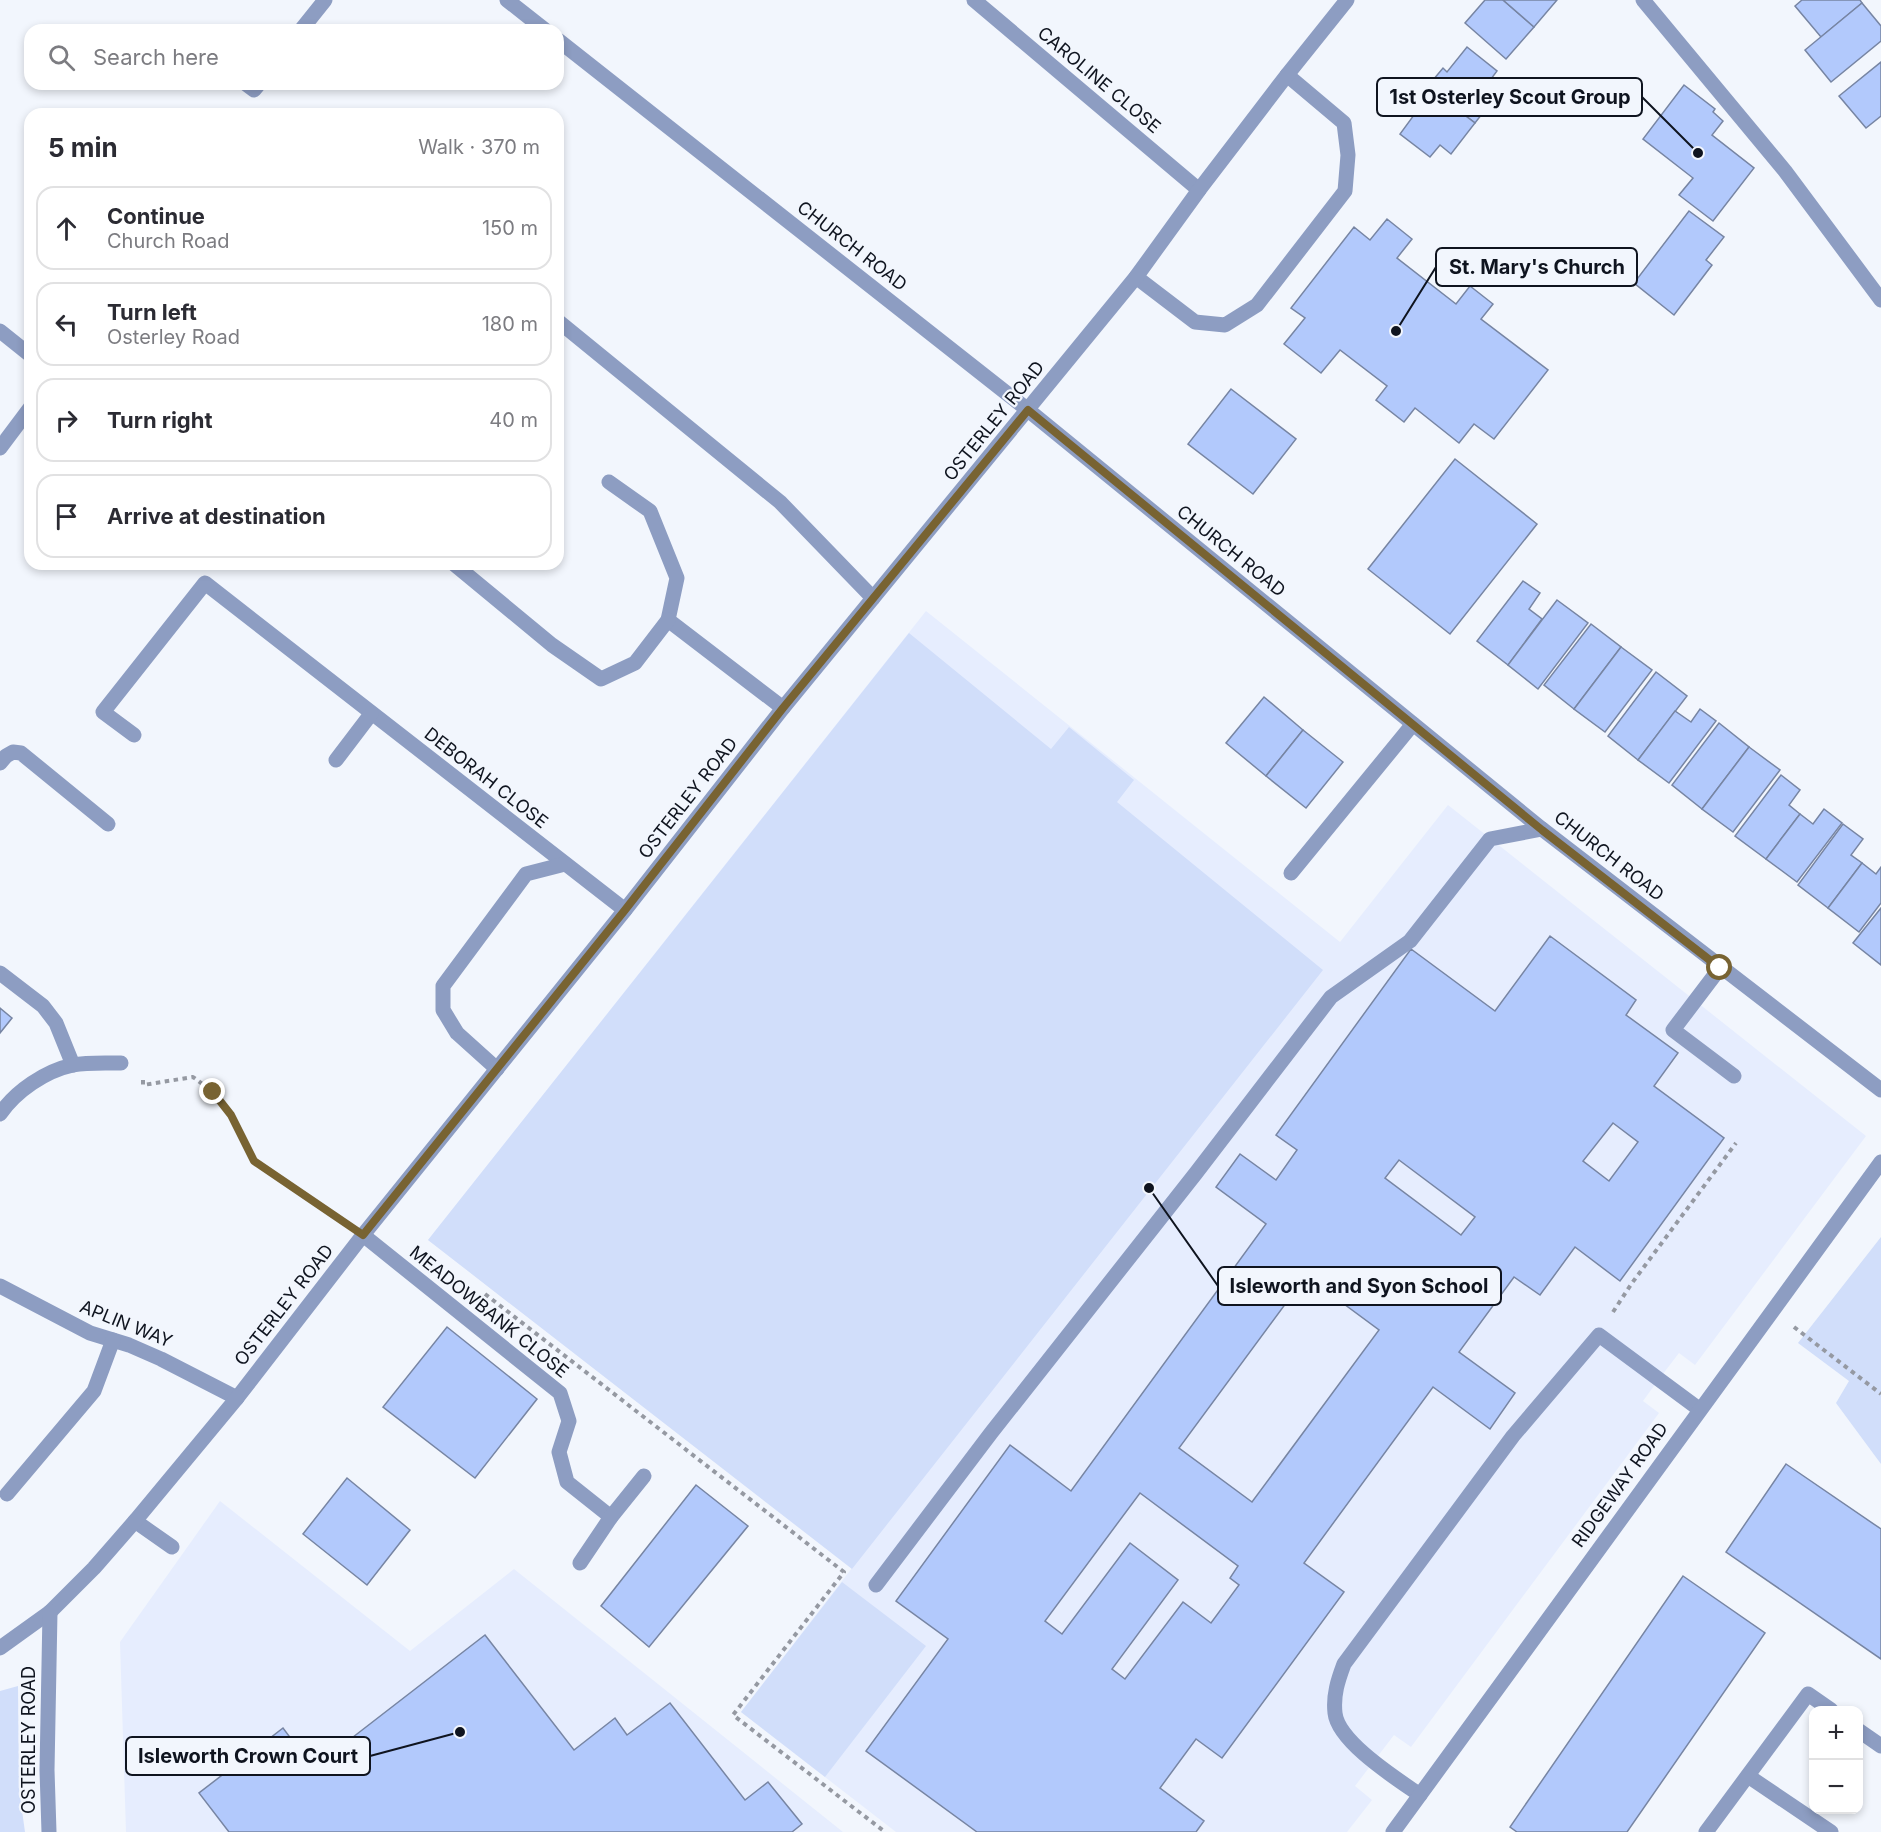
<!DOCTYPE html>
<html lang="en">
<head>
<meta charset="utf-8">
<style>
	body { margin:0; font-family:Inter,sans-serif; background:#f2f2f3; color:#2b2b33 }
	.controls { position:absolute; right:18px; bottom:18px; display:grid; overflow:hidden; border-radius:12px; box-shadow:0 3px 9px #0003 }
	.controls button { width:54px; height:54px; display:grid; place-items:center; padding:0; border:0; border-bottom:2px solid #e1e1e2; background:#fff; color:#2b2b33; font:30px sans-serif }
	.stop { position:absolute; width:18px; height:18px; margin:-14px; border:4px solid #786332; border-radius:50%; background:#fff }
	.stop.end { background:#786332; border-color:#fff; box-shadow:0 2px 6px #0008 }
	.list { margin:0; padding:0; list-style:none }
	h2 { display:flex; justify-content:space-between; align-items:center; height:78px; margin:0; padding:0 24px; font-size:26px }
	h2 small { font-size:20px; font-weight:400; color:#7c7c81 }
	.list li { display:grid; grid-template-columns:39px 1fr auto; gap:18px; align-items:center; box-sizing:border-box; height:84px; margin:0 12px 12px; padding:0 12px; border:2px solid #e1e1e2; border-radius:18px }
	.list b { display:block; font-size:22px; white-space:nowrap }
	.list p { margin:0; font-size:20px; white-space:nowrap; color:#7c7c81 }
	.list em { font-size:20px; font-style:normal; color:#7c7c81 }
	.icon { flex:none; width:33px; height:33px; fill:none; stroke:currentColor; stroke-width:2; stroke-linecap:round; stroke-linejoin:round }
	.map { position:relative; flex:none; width:1881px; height:1832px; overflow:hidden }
	.search { position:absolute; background:#fff; box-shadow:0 3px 9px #0003; left:24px; top:24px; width:540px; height:66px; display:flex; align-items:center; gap:15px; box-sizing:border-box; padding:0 21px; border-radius:18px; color:#7c7c81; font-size:22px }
	.panel { position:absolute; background:#fff; box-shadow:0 3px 9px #0003; left:24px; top:108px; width:540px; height:462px; border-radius:18px }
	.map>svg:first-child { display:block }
</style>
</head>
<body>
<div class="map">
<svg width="1881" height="1832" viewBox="0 0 1881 1832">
	<rect width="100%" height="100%" fill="#f2f6fd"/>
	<!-- built -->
	<g fill="#e6edfe">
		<path d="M 926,611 L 1340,942 L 1448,805 L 1866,1136 L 1695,1365 L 1679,1353 L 1659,1379 L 1643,1401 L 1659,1413 L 1411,1747 L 1394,1735 L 1355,1786 L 1372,1800 L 1347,1832 L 896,1832 L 741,1712 L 852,1568 L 428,1240 Z"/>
		<path d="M 220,1501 L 410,1651 L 514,1569 L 843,1832 L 126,1832 L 120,1642 Z"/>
	</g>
	<!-- green -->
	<g fill="#d1defa">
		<path d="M 909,633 L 1051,749 L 1069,727 L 1134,780 L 1117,802 L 1323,970 L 852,1569 L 428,1240 Z"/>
		<path d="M 1881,1237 L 1881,1464 L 1836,1403 L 1849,1381 L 1798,1343 Z"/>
		<path d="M 842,1582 L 926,1646 L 825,1777 L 741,1712 Z"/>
		<path d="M 18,1686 L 19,1789 L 25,1832 L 0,1832 L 0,1691 Z"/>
	</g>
	<!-- building -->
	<g fill="#b2c9fc" stroke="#7785a3" stroke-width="1.5" fill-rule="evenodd">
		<path d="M 1485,0 L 1503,0 L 1534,27 L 1506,59 L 1465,23 Z"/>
		<path d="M 1503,0 L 1557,0 L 1534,27 Z"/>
		<path d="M 1802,0 L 1860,0 L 1862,3 L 1821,37 L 1795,6 Z"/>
		<path d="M 1862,3 L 1881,26 L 1881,41 L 1831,82 L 1805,50 Z"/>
		<path d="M 1467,47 L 1497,71 L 1488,83 L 1499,92 L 1475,123 L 1428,86 L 1443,68 L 1447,72 Z"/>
		<path d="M 1881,62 L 1881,116 L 1866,128 L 1839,96 Z"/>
		<path d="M 1684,85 L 1715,109 L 1713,112 L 1723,121 L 1712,135 L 1754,168 L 1713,221 L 1679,195 L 1693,178 L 1643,139 Z"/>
		<path d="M 1427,87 L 1475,123 L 1451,154 L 1440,145 L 1430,157 L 1400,134 L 1417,111 L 1412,107 Z"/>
		<path d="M 1689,211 L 1724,237 L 1706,260 L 1712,265 L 1674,315 L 1634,283 Z"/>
		<path d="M 1387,219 L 1412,239 L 1397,258 L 1456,304 L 1470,286 L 1493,304 L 1481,319 L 1548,370 L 1494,439 L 1474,424 L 1459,443 L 1415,408 L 1404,422 L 1376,400 L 1387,386 L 1340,350 L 1321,373 L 1284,344 L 1305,318 L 1291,308 L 1354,227 L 1370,240 Z"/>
		<path d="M 1231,389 L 1296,439 L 1253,494 L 1188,444 Z"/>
		<path d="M 1455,459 L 1537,524 L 1450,634 L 1368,569 Z"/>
		<path d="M 1523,581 L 1540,593 L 1529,609 L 1542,619 L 1508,665 L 1477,641 Z"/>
		<path d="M 1557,600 L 1588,623 L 1538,689 L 1508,665 Z"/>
		<path d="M 1591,624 L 1621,647 L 1574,709 L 1544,685 Z"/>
		<path d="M 1621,647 L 1652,670 L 1605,732 L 1574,709 Z"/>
		<path d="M 1656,672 L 1687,696 L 1638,760 L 1608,736 Z"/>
		<path d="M 1264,697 L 1303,730 L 1266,776 L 1226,743 Z"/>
		<path d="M 1700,709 L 1716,721 L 1669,783 L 1638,760 L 1675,711 L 1691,722 Z"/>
		<path d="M 1719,723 L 1749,747 L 1702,809 L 1672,785 Z"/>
		<path d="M 1303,730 L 1343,762 L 1306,808 L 1266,776 Z"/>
		<path d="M 1749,747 L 1780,770 L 1733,832 L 1702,809 Z"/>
		<path d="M 1781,775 L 1800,790 L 1789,805 L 1800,814 L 1766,859 L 1735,836 Z"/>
		<path d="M 1824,809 L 1842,823 L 1797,882 L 1766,859 L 1800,814 L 1813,824 Z"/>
		<path d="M 1843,824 L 1863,839 L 1851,855 L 1862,863 L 1828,908 L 1798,885 Z"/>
		<path d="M 1862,863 L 1876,874 L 1881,867 L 1881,903 L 1859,932 L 1828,908 Z"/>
		<path d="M 1881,908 L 1881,965 L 1853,943 Z"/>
		<path d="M 1550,936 L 1636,1000 L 1626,1015 L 1678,1053 L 1654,1086 L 1724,1138 L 1620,1281 L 1575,1247 L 1540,1295 L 1514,1277 L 1459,1352 L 1515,1393 L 1490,1429 L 1433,1387 L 1304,1563 L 1344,1592 L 1222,1758 L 1196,1739 L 1160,1788 L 1204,1821 L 1196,1832 L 977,1832 L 866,1751 L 948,1639 L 896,1601 L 1010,1445 L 1071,1491 L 1266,1224 L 1216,1187 L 1240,1154 L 1276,1180 L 1297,1150 L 1276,1135 L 1411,949 L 1495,1011 ZM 1613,1123 L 1638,1142 L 1609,1181 L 1583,1161 ZM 1399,1160 L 1475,1217 L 1461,1235 L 1385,1178 ZM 1306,1276 L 1379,1330 L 1252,1502 L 1179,1448 ZM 1140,1493 L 1238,1566 L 1230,1578 L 1239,1585 L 1211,1623 L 1183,1602 L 1125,1679 L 1112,1669 L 1178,1580 L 1130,1543 L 1062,1634 L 1045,1621 Z"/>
		<path d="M 0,1008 L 12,1018 L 0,1033 Z"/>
		<path d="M 447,1327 L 537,1399 L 475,1478 L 383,1407 Z"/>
		<path d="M 1786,1464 L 1881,1529 L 1881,1659 L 1726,1552 Z"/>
		<path d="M 347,1478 L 410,1530 L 367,1585 L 303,1534 Z"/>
		<path d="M 696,1485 L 748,1526 L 649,1647 L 601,1606 Z"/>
		<path d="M 1683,1576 L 1765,1633 L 1627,1832 L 1517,1832 L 1510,1827 Z"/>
		<path d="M 485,1635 L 574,1750 L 615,1718 L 627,1735 L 670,1703 L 745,1800 L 768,1782 L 802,1824 L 792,1832 L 229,1832 L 199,1793 L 283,1728 L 313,1768 Z"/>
	</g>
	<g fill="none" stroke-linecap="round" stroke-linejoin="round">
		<!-- path -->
		<g stroke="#9599a2" stroke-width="4" stroke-dasharray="4.5 4.5" stroke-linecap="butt">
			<path d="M 143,1080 L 143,1085 L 193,1077 L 213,1092 L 231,1115 L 254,1161 L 340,1220"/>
			<path d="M 485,1294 L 844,1572 L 733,1715 L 885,1832"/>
			<path d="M 1613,1312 L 1632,1283 L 1736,1143"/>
			<path d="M 1794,1327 L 1881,1394"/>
		</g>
		<!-- minor -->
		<g stroke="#8d9dc2" stroke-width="15">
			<path d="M 507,0 L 545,30"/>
			<path d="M 974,0 L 1199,190"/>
			<path d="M 1643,0 L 1785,171 L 1881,300"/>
			<path d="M 301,30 L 325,0"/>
			<path d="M 558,40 L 1028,410 L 1542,829 L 1881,1090"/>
			<path d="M 246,84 L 254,90 L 259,84"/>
			<path d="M 1136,277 L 1195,322 L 1225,325 L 1257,305 L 1345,191 L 1348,155 L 1344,123 L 1287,75"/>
			<path d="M 558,321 L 780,502 L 873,598"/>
			<path d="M 0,331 L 30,355"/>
			<path d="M 0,448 L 30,408"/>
			<path d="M 609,482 L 650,511 L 677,578 L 668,620 L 783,708"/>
			<path d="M 454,564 L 552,645 L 601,679 L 635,663 L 668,620"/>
			<path d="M 134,735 L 103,712 L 205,583 L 625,910"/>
			<path d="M 336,760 L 371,714"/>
			<path d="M 0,763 L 6,756 L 13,752 L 21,753 L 108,824"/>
			<path d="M 1291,873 L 1413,724"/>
			<path d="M 1720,968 L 1673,1030 L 1734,1076"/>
			<path d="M 0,973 L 43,1006 L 56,1023 L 73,1065"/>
			<path d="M 497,1069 L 457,1033 L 443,1010 L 443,986 L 526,874 L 565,864"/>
			<path d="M 0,1114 C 16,1091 45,1071 73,1065 C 88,1062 105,1063 121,1063"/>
			<path d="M 363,1235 L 560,1393 L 569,1421 L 559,1452 L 567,1482 L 611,1517"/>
			<path d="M 0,1286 L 90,1333 L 129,1345 L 161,1359 L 237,1398"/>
			<path d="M 7,1494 L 94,1391 L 113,1340"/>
			<path d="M 135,1521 L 172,1547"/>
			<path d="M 580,1563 L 611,1517 L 644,1476"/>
			<path d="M 876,1585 L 991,1433 L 1196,1173 L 1331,997 L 1410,941 L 1490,839 L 1542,829"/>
			<path d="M 0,1648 L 50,1612 L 94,1568 L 135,1521 L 237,1398 L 363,1235 L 625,910 L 783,708 L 1136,277 L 1199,190 L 1287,75 L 1347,0"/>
			<path d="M 1858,1730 L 1881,1746"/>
			<path d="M 1748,1776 L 1831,1832"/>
			<path d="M 1420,1795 C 1397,1779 1338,1742 1335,1713 C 1333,1695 1338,1680 1344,1664 L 1513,1436 L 1599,1335 L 1699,1409"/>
			<path d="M 49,1832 L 47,1770 L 50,1612"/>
			<path d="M 1393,1832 L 1881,1162"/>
			<path d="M 1706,1832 L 1808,1694 L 1831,1710"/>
		</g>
	</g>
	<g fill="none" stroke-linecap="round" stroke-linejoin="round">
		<!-- route -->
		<path stroke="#786332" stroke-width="8" d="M 213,1092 L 231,1115 L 254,1161 L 363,1235 L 625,910 L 783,708 L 1028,410 L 1542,830 L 1720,968"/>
	</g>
	<g text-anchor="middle" stroke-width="4.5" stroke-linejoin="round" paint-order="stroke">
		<!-- street labels -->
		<g font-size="18" fill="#0f141f" stroke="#f2f6fd">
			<text transform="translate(1099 80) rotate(40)" y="6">CAROLINE CLOSE</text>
			<text transform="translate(852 246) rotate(38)" y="6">CHURCH ROAD</text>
			<text transform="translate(994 421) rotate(-51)" y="6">OSTERLEY ROAD</text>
			<text transform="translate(1231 551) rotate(39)" y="6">CHURCH ROAD</text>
			<text transform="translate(486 778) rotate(38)" y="6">DEBORAH CLOSE</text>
			<text transform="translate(688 798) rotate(-52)" y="6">OSTERLEY ROAD</text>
			<text transform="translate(1609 856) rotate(38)" y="6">CHURCH ROAD</text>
			<text transform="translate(284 1305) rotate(-52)" y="6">OSTERLEY ROAD</text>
			<text transform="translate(489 1312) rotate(39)" y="6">MEADOWBANK CLOSE</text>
			<text transform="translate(126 1324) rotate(22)" y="6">APLIN WAY</text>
			<text transform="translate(1620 1485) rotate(-54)" y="6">RIDGEWAY ROAD</text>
			<text transform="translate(29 1740) rotate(-90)" y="6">OSTERLEY ROAD</text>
		</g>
	</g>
	<!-- callouts -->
	<path fill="none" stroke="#0f141f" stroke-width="2" d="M1698 153L1642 97M1396 331L1436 267M1149 1188L1218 1286M460 1732L370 1756"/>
	<g fill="#0f141f" stroke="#f2f6fd" stroke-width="2">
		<circle cx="1698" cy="153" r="6"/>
		<circle cx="1396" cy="331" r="6"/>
		<circle cx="1149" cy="1188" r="6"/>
		<circle cx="460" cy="1732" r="6"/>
	</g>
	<g fill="#f2f6fd" stroke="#0f141f" stroke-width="2">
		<rect x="1377" y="78" width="265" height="38" rx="6"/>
		<rect x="1436" y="248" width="201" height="38" rx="6"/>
		<rect x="1218" y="1267" width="283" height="38" rx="6"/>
		<rect x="126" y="1737" width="244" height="38" rx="6"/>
	</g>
	<g font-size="20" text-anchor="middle" font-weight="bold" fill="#0f141f">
		<text x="1510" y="104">1st Osterley Scout Group</text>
		<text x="1537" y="274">St. Mary's Church</text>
		<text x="1359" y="1293">Isleworth and Syon School</text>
		<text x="248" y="1763">Isleworth Crown Court</text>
	</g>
</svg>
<div class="controls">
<button>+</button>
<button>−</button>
</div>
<div class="stop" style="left:1720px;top:968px"></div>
<div class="stop end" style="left:213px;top:1092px"></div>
<div class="search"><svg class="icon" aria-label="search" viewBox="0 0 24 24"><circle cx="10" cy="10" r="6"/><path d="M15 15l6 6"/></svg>Search here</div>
<section class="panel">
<h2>5 min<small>Walk · 370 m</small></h2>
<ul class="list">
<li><svg class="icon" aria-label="ahead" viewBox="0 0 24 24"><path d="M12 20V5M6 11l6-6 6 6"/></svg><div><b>Continue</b><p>Church Road</p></div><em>150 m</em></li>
<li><svg class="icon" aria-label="left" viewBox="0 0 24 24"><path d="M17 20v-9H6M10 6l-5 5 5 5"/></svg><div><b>Turn left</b><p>Osterley Road</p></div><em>180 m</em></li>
<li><svg class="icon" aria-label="right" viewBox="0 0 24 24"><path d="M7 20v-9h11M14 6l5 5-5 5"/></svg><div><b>Turn right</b></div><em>40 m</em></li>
<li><svg class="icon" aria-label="arrive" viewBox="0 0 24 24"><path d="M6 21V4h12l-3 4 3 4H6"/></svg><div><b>Arrive at destination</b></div></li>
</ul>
</section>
</div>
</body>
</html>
